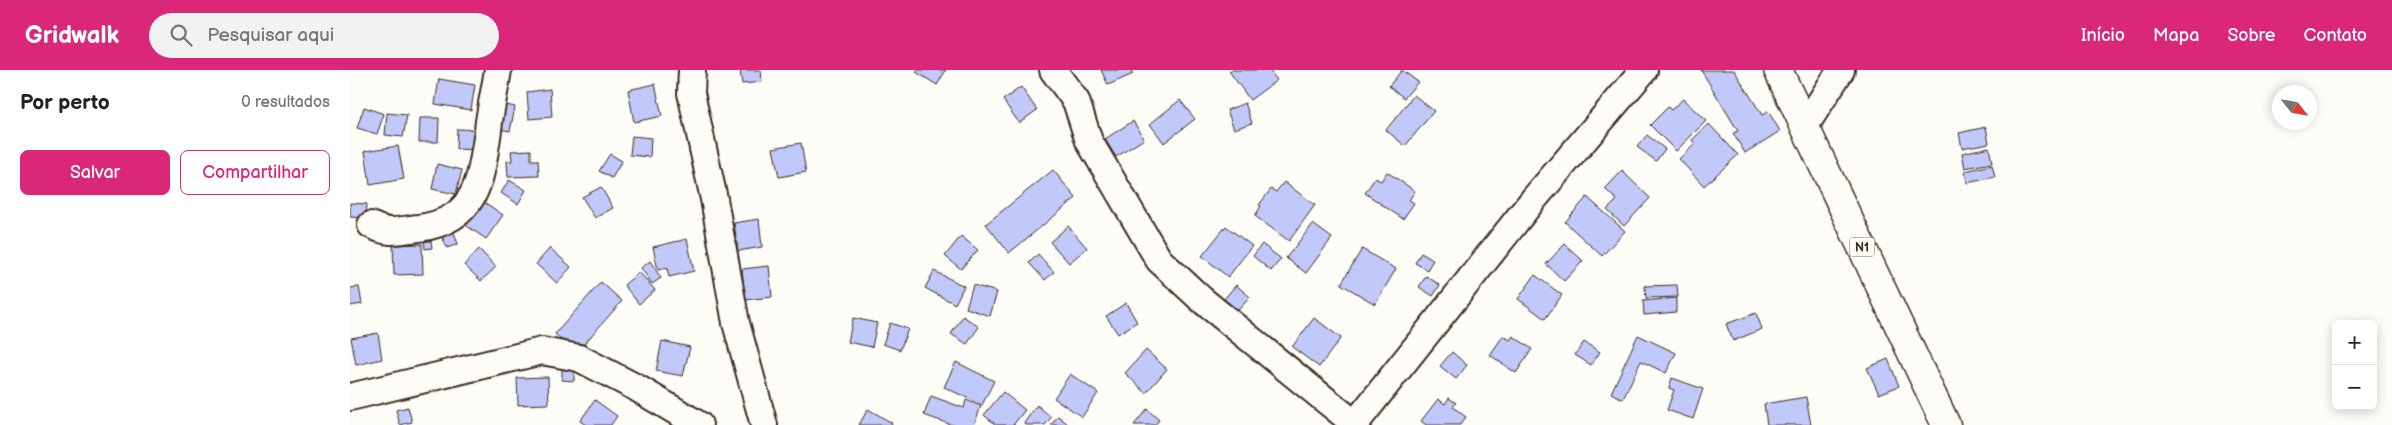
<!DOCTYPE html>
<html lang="pt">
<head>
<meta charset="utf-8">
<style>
	body { margin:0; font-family:"Balsamiq Sans",sans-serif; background:#f2f2f2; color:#222 }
	.controls { position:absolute; right:15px; bottom:15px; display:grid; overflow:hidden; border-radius:8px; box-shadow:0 2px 12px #0003 }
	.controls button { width:45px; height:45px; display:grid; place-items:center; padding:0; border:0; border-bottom:1px solid #e0e0e0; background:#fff; color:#222; font:25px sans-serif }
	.compass { position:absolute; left:1922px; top:15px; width:45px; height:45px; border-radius:50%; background:#fff; box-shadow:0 2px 12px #0003; rotate:121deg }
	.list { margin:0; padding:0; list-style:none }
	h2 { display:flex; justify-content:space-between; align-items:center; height:65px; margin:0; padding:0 20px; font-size:21px }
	h2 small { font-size:16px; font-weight:400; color:#767676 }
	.actions { display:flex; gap:10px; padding:15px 20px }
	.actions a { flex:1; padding:11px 0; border:1px solid #db2777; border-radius:8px; text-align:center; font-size:18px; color:#db2777 }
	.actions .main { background:#db2777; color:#fff }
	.icon { flex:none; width:28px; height:28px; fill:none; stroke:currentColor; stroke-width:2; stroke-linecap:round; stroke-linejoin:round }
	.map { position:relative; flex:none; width:2042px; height:355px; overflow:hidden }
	header { display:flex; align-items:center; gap:30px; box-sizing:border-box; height:70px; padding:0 25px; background:#db2777; color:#fff }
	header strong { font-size:24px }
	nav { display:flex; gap:28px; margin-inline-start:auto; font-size:18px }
	.search { width:350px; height:45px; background:#f2f2f2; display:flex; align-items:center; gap:12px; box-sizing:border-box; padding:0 18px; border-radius:28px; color:#767676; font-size:19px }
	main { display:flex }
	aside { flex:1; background:#fff }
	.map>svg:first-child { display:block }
</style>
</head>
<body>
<header>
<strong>Gridwalk</strong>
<div class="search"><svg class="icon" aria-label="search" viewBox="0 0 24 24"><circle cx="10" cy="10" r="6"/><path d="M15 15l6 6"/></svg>Pesquisar aqui</div>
<nav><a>Início</a><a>Mapa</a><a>Sobre</a><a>Contato</a></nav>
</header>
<main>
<aside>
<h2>Por perto<small>0 resultados</small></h2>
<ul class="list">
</ul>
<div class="actions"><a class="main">Salvar</a><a>Compartilhar</a></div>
</aside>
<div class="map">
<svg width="2042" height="355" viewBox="0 0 2042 355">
	<rect width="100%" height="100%" fill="#fdfcf7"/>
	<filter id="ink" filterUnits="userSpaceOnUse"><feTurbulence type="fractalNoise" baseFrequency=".02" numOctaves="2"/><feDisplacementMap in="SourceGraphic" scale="10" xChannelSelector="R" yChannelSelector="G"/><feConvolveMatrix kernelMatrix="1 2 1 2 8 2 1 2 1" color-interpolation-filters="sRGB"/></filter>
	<g filter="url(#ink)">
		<!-- building -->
		<g fill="#c1c9fb" stroke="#3b2a1e">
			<path d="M 390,0 L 411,0 L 412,12 L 392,14 Z"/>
			<path d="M 567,0 L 596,0 L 587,15 L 566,2 Z"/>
			<path d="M 751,0 L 781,0 L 783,4 L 758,15 Z"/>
			<path d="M 881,0 L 919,0 L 927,10 L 900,30 L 879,1 Z"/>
			<path d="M 1052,0 L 1068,12 L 1054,28 L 1039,16 Z"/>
			<path d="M 1351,0 L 1384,0 L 1412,45 L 1418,41 L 1430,61 L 1395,83 L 1383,63 L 1388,61 Z"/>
			<path d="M 89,9 L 125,15 L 121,40 L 85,34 Z"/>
			<path d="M 305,14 L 312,46 L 284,52 L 278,20 Z"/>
			<path d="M 671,17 L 687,40 L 669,53 L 653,30 Z"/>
			<path d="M 200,19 L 202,47 L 179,49 L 177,22 Z"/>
			<path d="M 1064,25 L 1084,41 L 1055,76 L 1036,60 Z"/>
			<path d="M 1333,29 L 1356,51 L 1326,81 L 1300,55 L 1318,37 L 1321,40 Z"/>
			<path d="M 830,30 L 845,49 L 814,73 L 800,54 Z"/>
			<path d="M 148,33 L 165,37 L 160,61 L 143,58 Z"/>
			<path d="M 895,33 L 902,53 L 884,59 L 877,40 Z"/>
			<path d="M 14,37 L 34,44 L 27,64 L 7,58 Z"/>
			<path d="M 37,43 L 57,45 L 53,67 L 35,65 Z"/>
			<path d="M 70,48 L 89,48 L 88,72 L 69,72 Z"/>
			<path d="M 783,51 L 794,69 L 766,87 L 755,69 Z"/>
			<path d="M 1359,54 L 1388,85 L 1354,116 L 1329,89 L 1345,74 L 1342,70 Z"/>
			<path d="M 1636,57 L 1639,73 L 1612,78 L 1609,63 Z"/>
			<path d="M 107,59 L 131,60 L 130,80 L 106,79 Z"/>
			<path d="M 1297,65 L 1315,79 L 1306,91 L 1287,77 Z"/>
			<path d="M 282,66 L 301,68 L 300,87 L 280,85 Z"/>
			<path d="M 451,73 L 456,102 L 429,107 L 423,78 Z"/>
			<path d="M 48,76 L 54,109 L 20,115 L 15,81 Z"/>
			<path d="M 1639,77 L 1642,93 L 1615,98 L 1612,83 Z"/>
			<path d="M 181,80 L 181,90 L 188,90 L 189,106 L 158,107 L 157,91 L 162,91 L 161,81 Z"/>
			<path d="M 260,84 L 272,91 L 262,108 L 249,101 Z"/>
			<path d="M 87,94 L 112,100 L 106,124 L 82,119 Z"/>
			<path d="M 1642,95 L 1645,107 L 1617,113 L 1615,101 Z"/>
			<path d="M 703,100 L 726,128 L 659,183 L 636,154 Z"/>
			<path d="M 1272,101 L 1300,128 L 1274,156 L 1257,140 L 1267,130 L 1255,119 Z"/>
			<path d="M 1037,102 L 1065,121 L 1059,130 L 1064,133 L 1053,149 L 1015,123 L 1025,108 L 1031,111 Z"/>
			<path d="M 159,110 L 176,120 L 168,134 L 151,123 Z"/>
			<path d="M 934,112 L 965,135 L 939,171 L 905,146 L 911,136 L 909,135 L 921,119 L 926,122 Z"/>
			<path d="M 251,117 L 263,138 L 245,148 L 232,127 Z"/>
			<path d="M 1237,127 L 1275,161 L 1252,186 L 1215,152 Z"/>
			<path d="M 131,130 L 153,145 L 136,169 L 114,154 Z"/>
			<path d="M 0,133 L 17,134 L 16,148 L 0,147 Z"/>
			<path d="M 409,149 L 412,177 L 388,181 L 384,153 Z"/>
			<path d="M 100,152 L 108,174 L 97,178 L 88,157 Z"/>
			<path d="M 963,154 L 982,168 L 956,203 L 936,188 Z"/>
			<path d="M 718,156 L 737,178 L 719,193 L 700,172 Z"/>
			<path d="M 876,156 L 902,176 L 878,207 L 852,186 Z"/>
			<path d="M 80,164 L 82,178 L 75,179 L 73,165 Z"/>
			<path d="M 611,166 L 628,180 L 611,199 L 595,186 Z"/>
			<path d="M 337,169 L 344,201 L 319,207 L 317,198 L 308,200 L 303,177 Z"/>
			<path d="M 72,174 L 73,204 L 44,205 L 43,175 Z"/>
			<path d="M 912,174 L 931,189 L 921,201 L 903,186 Z"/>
			<path d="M 1215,174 L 1233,191 L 1214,211 L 1196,194 Z"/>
			<path d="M 200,178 L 221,197 L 207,213 L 186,194 Z"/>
			<path d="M 129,179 L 146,197 L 131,211 L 114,195 Z"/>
			<path d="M 1012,179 L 1046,199 L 1025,234 L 991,214 Z"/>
			<path d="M 1071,183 L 1083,190 L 1077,200 L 1065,193 Z"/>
			<path d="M 688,184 L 704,202 L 695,210 L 679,193 Z"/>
			<path d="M 300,191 L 311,208 L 302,214 L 291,198 Z"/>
			<path d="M 419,196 L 422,227 L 395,230 L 392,199 Z"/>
			<path d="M 584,201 L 614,216 L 605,234 L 575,218 Z"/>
			<path d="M 289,202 L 305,220 L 289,234 L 274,215 Z"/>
			<path d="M 1185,205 L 1212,225 L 1195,249 L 1168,229 Z"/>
			<path d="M 1076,206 L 1090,215 L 1083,226 L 1069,217 Z"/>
			<path d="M 251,212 L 272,231 L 226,283 L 205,264 Z"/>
			<path d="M 623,215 L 647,222 L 640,246 L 616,238 Z"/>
			<path d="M 886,215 L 900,227 L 883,246 L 869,235 Z"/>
			<path d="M 1327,215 L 1328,227 L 1296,228 L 1295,216 Z"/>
			<path d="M 9,217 L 12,234 L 0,236 L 0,218 Z"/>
			<path d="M 1326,228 L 1326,242 L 1294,245 L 1293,231 Z"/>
			<path d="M 776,233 L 787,252 L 768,264 L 756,246 Z"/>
			<path d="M 1406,243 L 1412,259 L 1383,271 L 1376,254 Z"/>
			<path d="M 613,246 L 629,257 L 617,274 L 601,264 Z"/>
			<path d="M 503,248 L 527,253 L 522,277 L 498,272 Z"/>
			<path d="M 964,248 L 991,268 L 969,297 L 942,277 Z"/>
			<path d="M 540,253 L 558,259 L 550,280 L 533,274 Z"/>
			<path d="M 28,263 L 32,289 L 6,295 L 1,268 Z"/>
			<path d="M 1288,265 L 1326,283 L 1316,303 L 1291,291 L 1273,329 L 1261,323 Z"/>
			<path d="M 1153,266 L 1160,270 L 1163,266 L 1182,279 L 1166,303 L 1140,285 Z"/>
			<path d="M 312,271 L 340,277 L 333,306 L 306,301 Z"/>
			<path d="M 1234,272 L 1250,282 L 1241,295 L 1225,285 Z"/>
			<path d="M 796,280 L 817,299 L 796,323 L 775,303 Z"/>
			<path d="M 1102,282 L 1117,295 L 1106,309 L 1090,296 Z"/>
			<path d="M 1538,289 L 1549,316 L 1529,324 L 1517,298 Z"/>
			<path d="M 606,292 L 644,311 L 632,335 L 594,317 Z"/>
			<path d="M 224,297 L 224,311 L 212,310 L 212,298 Z"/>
			<path d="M 720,304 L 748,323 L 732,347 L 704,328 Z"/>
			<path d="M 198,307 L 199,334 L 168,335 L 167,308 Z"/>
			<path d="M 1322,308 L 1353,319 L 1343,349 L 1317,340 L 1324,320 L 1319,318 Z"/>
			<path d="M 653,322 L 675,340 L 663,355 L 646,355 L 634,345 Z"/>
			<path d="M 581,326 L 614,338 L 616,330 L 631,336 L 624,355 L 602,355 L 574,345 Z"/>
			<path d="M 1456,327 L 1461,355 L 1417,355 L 1414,334 Z"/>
			<path d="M 1099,328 L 1106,333 L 1103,337 L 1116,347 L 1110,355 L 1076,355 L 1071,351 L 1088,329 L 1095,334 Z"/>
			<path d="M 245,330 L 267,346 L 261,355 L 236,355 L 230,351 Z"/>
			<path d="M 687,335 L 701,347 L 695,355 L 676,355 L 674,353 Z"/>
			<path d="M 58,337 L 62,352 L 50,355 L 46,340 Z"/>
			<path d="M 518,339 L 542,353 L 541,355 L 509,355 Z"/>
			<path d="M 797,339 L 809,350 L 805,355 L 784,355 Z"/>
			<path d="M 708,346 L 719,355 L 701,355 Z"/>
		</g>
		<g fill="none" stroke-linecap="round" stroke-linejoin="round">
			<defs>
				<g id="minor">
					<path d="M 342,0 L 341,23 L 364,129 L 386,253 L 414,355"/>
					<path d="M 703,0 L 726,31 L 739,71 L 809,190 L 851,229 L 1005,354"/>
					<path d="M 1455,56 L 1491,0"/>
					<path d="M 21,155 C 39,165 50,160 69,158 C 127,150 131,110 138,60 C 140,40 145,20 148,0"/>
					<path d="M 0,327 L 192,281 L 229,288 L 287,318 L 349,355"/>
					<path d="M 1004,355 L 1183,130 L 1294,0"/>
				</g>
				<path id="highway" d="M 1428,0 L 1596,355"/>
			</defs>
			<!-- minor casing -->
			<use href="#minor" stroke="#3b2a1e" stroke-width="30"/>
			<!-- highway casing -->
			<use href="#highway" stroke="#3b2a1e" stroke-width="31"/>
			<!-- minor -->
			<use href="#minor" stroke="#fdfcf7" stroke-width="26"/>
			<!-- highway -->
			<use href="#highway" stroke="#fdfcf7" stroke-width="28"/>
		</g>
	</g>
	<g text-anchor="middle" stroke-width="4" stroke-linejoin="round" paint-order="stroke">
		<!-- shield labels -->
		<rect fill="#fdfcf7" stroke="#75695f" stroke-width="1" x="1499.5" y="167.5" width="25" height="19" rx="4"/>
		<g font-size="12" font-weight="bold" fill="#3b2a1e">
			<text x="1512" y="181">N1</text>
		</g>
	</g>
</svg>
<div class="controls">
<button>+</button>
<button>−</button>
</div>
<svg class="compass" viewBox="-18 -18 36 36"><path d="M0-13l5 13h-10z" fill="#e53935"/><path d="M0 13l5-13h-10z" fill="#767676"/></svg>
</div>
</main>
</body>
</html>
